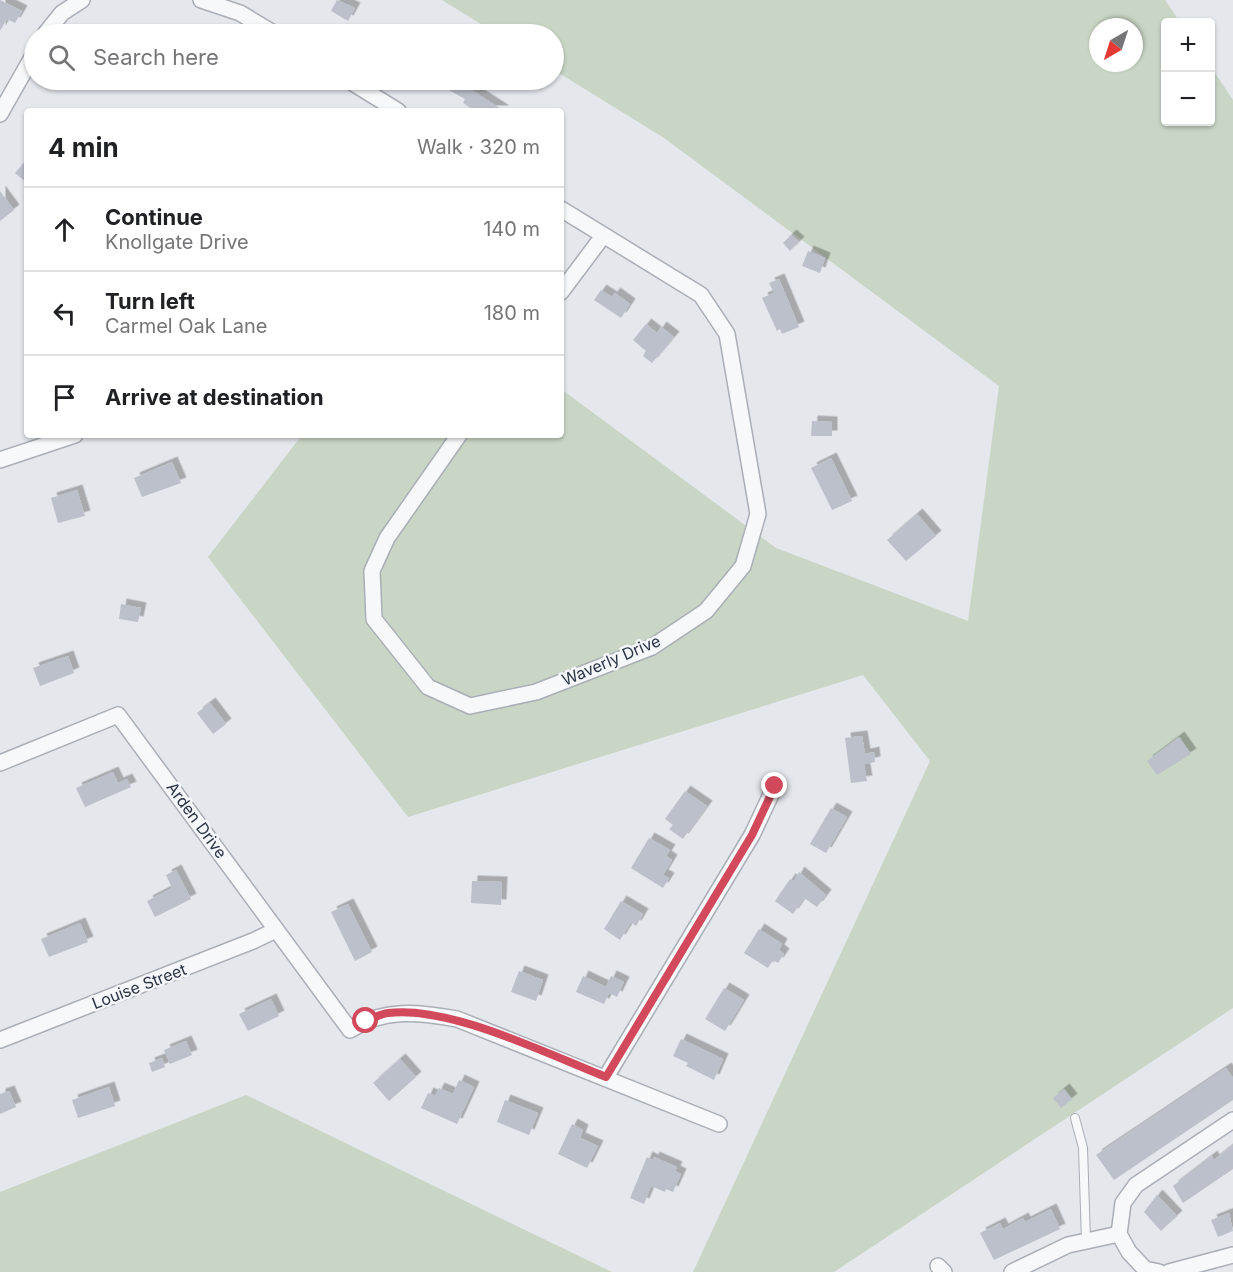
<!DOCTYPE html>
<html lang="en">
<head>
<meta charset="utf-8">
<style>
	body { margin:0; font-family:Inter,sans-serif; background:#f2f2f2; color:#202124 }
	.controls { position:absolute; right:18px; top:18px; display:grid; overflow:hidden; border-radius:6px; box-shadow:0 2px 4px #0004 }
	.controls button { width:54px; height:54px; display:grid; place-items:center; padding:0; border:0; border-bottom:2px solid #e0e0e0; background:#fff; color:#202124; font:30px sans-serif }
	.compass { position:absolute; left:1089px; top:18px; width:54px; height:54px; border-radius:50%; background:#fff; box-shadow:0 2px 4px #0004; rotate:219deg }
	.stop { position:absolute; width:18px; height:18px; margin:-14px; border:4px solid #d1495b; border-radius:50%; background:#fff }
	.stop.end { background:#d1495b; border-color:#fff; box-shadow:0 2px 6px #0008 }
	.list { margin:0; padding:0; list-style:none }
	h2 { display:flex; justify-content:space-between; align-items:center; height:78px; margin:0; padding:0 24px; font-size:26px }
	h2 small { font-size:20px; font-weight:400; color:#757577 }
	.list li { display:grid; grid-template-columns:39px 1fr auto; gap:18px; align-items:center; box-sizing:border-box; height:84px; padding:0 24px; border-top:2px solid #e0e0e0 }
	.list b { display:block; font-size:22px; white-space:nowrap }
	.list p { margin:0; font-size:20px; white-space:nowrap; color:#757577 }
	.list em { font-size:20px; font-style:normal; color:#757577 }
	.icon { flex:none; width:33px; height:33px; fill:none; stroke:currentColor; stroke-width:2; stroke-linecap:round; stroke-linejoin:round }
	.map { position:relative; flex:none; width:1233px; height:1272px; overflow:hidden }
	.search { position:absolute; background:#fff; box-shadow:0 2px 4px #0004; left:24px; top:24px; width:540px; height:66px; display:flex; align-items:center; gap:15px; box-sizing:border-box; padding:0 21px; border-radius:33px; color:#757577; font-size:22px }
	.panel { position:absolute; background:#fff; box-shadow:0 2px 4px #0004; left:24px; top:108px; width:540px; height:330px; border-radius:6px }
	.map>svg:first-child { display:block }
</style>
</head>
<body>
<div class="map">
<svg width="1233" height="1272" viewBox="0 0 1233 1272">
	<defs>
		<filter id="shadow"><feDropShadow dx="5.5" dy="-5.5" stdDeviation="0" flood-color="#0004"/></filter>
	</defs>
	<rect width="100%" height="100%" fill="#e4e7ec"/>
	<!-- green -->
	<g fill="#c9d6c5" fill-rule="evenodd">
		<path d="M 442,0 L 1165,0 L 1180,22 L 1166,22 L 1166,122 L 1210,122 L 1211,67 L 1233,100 L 1233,1008 L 834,1272 L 693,1272 L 930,761 L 863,675 L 408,817 L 208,557 L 302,435 L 561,435 L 561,389 L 776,548 L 968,621 L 999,386 L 664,138 L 554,70 L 554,34 L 497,34 ZM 1098,27 L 1134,27 L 1134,63 L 1098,63 Z"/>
		<path d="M 246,1095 L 612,1272 L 0,1272 L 0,1192 Z"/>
	</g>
	<!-- building -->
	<g fill="#bbc0ca" filter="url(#shadow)">
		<path d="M 0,0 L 22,11 L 15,23 L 7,19 L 0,31 Z"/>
		<path d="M 337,0 L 355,8 L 348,21 L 331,11 Z"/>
		<path d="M 431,80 L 456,80 L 504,111 L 475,111 L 463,103 L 465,99 Z"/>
		<path d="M 27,159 L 27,183 L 15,173 Z"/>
		<path d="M 0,191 L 14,210 L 0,221 Z"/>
		<path d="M 791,235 L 799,242 L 790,251 L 783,243 Z"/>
		<path d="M 808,251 L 825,258 L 820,273 L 802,266 Z"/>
		<path d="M 779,279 L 799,327 L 782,334 L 780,329 L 777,331 L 762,298 L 774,293 L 769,283 Z"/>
		<path d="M 601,290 L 612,297 L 615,293 L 630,304 L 621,318 L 594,300 Z"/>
		<path d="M 646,324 L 657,333 L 661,327 L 674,337 L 652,363 L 643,356 L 646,351 L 633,340 Z"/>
		<path d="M 812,421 L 832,422 L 832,436 L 811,436 Z"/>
		<path d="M 831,458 L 852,501 L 832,510 L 811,468 Z"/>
		<path d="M 172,462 L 181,483 L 142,497 L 134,478 Z"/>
		<path d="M 77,490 L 85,516 L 58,523 L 51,498 Z"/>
		<path d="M 917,514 L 936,536 L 906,561 L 887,540 Z"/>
		<path d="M 121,604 L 141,608 L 138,622 L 119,619 Z"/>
		<path d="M 68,656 L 74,673 L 40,686 L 33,668 Z"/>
		<path d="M 210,703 L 226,724 L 213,734 L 197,713 Z"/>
		<path d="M 862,736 L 865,754 L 874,752 L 875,762 L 864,764 L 867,781 L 851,783 L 845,738 Z"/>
		<path d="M 1179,737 L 1191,754 L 1157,775 L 1147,761 Z"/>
		<path d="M 113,772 L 118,783 L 127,779 L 131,787 L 85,807 L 76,788 Z"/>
		<path d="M 685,791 L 707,806 L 683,839 L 669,829 L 673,825 L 665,819 Z"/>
		<path d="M 831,808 L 847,817 L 826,853 L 810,844 Z"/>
		<path d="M 649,838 L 670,850 L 666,856 L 672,860 L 663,875 L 669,878 L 663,888 L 631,868 Z"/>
		<path d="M 176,870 L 191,899 L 155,917 L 147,901 L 172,888 L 166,875 Z"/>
		<path d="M 799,872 L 826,895 L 817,907 L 804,898 L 793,914 L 775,901 L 790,879 L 794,881 Z"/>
		<path d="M 472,881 L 502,882 L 501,905 L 471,903 Z"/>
		<path d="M 621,901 L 643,914 L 636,926 L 631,922 L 620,940 L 604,929 Z"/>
		<path d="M 348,904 L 372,952 L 355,961 L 331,912 Z"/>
		<path d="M 80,923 L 88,942 L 49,957 L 41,939 Z"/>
		<path d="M 759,929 L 782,944 L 779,950 L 784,954 L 778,963 L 773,960 L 768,968 L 744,953 Z"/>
		<path d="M 519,971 L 543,980 L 536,1001 L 511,992 Z"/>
		<path d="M 583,976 L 606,987 L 611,976 L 624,982 L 617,997 L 609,993 L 604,1004 L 576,992 Z"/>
		<path d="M 724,988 L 744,1000 L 725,1031 L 705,1019 Z"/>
		<path d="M 271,999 L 279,1016 L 248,1031 L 239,1014 Z"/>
		<path d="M 681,1039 L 723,1059 L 714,1080 L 686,1066 L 688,1063 L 673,1056 Z"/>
		<path d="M 186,1041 L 192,1055 L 170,1064 L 164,1050 Z"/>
		<path d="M 162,1058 L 165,1067 L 152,1072 L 149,1063 Z"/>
		<path d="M 400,1059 L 416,1077 L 389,1101 L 373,1083 Z"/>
		<path d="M 1226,1068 L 1233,1078 L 1233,1100 L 1114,1180 L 1096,1155 Z"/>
		<path d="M 459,1080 L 474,1087 L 457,1124 L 421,1108 L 428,1093 L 435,1096 L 439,1088 L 453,1094 Z"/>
		<path d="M 109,1087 L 115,1106 L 78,1118 L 72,1100 Z"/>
		<path d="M 1064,1089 L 1072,1099 L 1061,1108 L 1053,1098 Z"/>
		<path d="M 9,1091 L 16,1107 L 0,1114 L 0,1094 Z"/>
		<path d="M 505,1100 L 538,1113 L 529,1135 L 497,1122 Z"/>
		<path d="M 572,1124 L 583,1130 L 580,1138 L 598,1146 L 587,1168 L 558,1154 Z"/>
		<path d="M 1233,1145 L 1233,1169 L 1183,1203 L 1173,1186 L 1212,1156 L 1214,1160 Z"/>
		<path d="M 647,1157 L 653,1160 L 654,1157 L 677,1167 L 675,1171 L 681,1174 L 673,1192 L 666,1189 L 665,1192 L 651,1186 L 644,1204 L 630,1198 Z"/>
		<path d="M 1157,1195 L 1177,1216 L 1161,1231 L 1144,1212 Z"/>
		<path d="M 1051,1209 L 1060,1229 L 994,1260 L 980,1233 L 1000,1223 L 1003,1229 L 1023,1218 L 1025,1222 Z"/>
		<path d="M 1229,1213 L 1233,1231 L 1218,1237 L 1211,1220 Z"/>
	</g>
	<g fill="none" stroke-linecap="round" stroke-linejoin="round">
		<defs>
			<path id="service" d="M 1075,1118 L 1083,1148 L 1086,1241"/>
			<g id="minor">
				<path d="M 201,0 L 240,13 L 275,34"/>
				<path d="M 45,34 L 62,13 L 82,0"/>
				<path d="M 348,80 L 398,111"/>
				<path d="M 0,114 L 34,54"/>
				<path d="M 561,292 L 603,236"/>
				<path d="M 459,435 L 387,538 L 372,571 L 374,619 L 428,687 L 470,706 L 536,692 L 652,647 L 706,611 L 743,566 L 758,514 L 727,334 L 701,295 L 561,209"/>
				<path d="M 0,460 L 75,435"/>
				<path d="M 0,763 L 118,715 L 350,1030 C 384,1008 418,1012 457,1019 L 719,1124"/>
				<path d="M 0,1040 L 253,941 L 276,930"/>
				<path d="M 606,1077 L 752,835 L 775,786"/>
				<path d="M 938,1266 L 944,1272"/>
				<path d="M 1012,1272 L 1068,1245 L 1119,1234"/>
				<path d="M 1159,1272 L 1145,1269 L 1129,1252 L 1119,1234 L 1123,1203 L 1136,1185 L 1233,1120"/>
				<path d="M 1169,1272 L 1233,1255"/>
			</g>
		</defs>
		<!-- service casing -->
		<use href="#service" stroke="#a9aeb7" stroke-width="10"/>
		<!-- minor casing -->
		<use href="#minor" stroke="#a9aeb7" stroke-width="18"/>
		<!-- service -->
		<use href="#service" stroke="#f7f8fa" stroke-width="8"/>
		<!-- minor -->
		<use href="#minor" stroke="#f7f8fa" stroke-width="15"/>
	</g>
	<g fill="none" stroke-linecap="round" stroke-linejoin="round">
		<!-- route -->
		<path stroke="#d1495b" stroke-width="8" d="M 366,1021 C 373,1018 380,1014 388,1013 C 449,1005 547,1054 606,1077 L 752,835 L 775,786"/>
	</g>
	<g text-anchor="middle" stroke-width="5" stroke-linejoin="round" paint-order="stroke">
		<!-- street labels -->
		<g font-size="16" fill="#2b3445" stroke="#f4f6f9">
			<text transform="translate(611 660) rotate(-23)" y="6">Waverly Drive</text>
			<text transform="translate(197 820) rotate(54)" y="6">Arden Drive</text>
			<text transform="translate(139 986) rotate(-21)" y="6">Louise Street</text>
		</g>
	</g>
</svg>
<div class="controls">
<button>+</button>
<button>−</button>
</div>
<svg class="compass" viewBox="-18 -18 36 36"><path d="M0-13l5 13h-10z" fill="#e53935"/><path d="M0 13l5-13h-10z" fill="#757577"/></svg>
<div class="stop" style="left:366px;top:1021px"></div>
<div class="stop end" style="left:775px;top:786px"></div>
<div class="search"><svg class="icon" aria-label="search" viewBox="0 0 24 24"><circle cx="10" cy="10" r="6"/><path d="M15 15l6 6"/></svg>Search here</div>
<section class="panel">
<h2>4 min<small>Walk · 320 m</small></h2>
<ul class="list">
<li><svg class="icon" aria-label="ahead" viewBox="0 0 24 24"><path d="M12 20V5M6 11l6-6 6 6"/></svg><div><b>Continue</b><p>Knollgate Drive</p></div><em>140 m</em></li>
<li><svg class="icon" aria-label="left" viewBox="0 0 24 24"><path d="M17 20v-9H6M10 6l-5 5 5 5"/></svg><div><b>Turn left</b><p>Carmel Oak Lane</p></div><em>180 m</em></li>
<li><svg class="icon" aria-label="arrive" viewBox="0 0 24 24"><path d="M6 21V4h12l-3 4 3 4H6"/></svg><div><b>Arrive at destination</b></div></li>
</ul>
</section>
</div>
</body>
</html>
